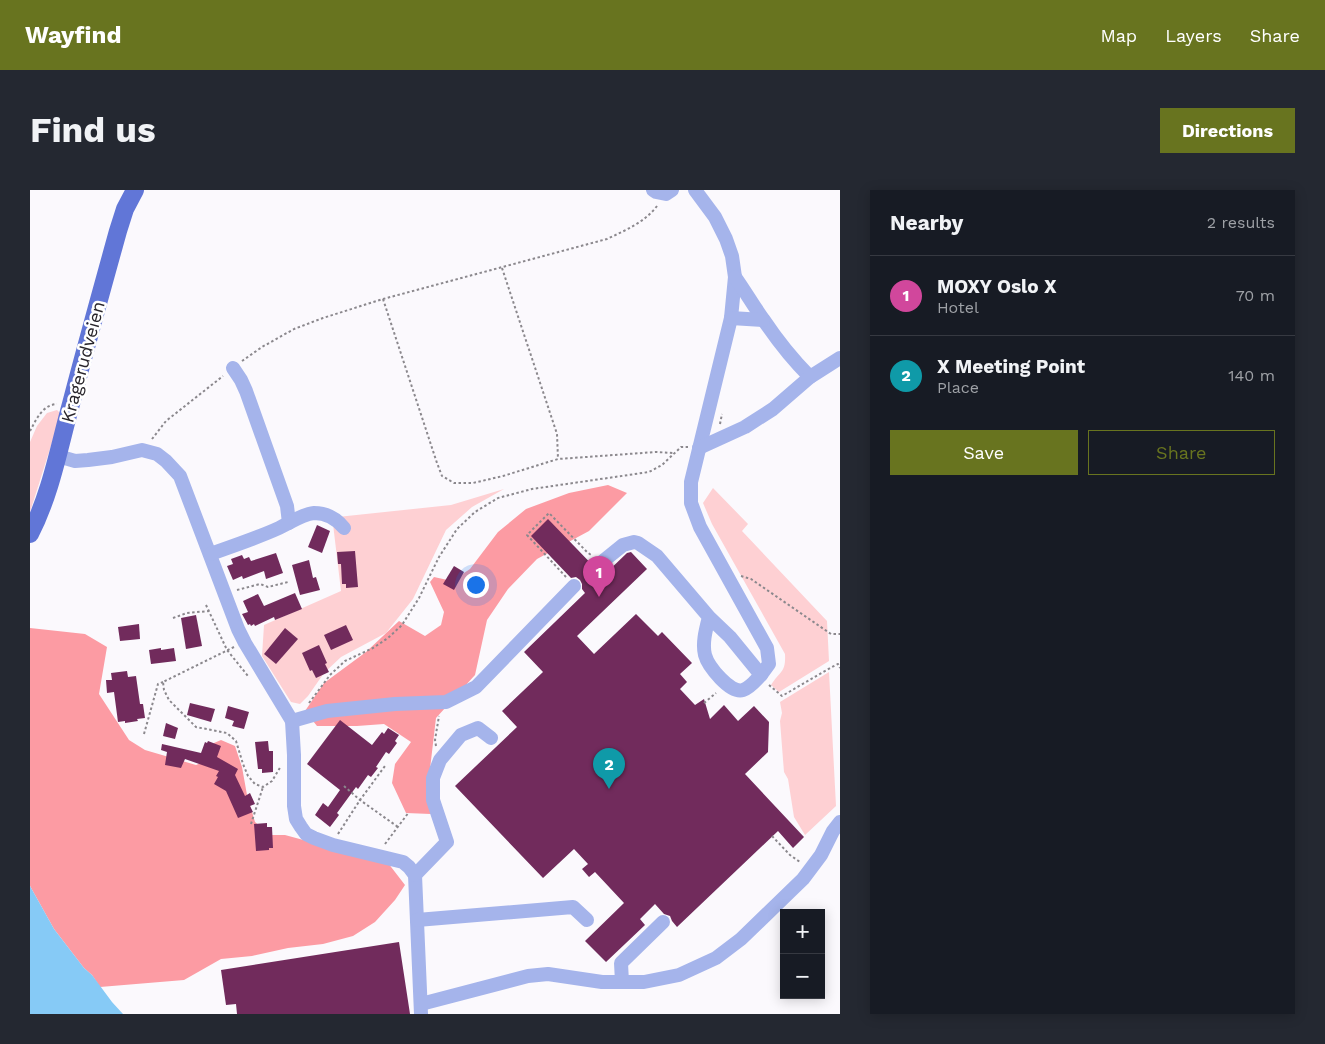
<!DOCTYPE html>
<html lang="en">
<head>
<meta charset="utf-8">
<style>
	body { margin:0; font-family:"Work Sans",sans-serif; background:#242831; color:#f1f3f6 }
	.controls { position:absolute; right:15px; bottom:15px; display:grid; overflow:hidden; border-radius:0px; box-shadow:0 2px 12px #0003 }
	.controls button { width:45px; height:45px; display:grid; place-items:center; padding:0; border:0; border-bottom:1px solid #363941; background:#171b24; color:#f1f3f6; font:25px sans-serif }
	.you { position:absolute; left:445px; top:394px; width:18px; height:18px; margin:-12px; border:4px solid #fff; border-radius:50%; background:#1a73e8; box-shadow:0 0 0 8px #1a73e833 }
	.badge { display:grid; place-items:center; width:32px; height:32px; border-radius:50%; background:#68741f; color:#fff; font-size:16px; font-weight:700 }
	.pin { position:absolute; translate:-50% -41px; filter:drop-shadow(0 1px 2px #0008) }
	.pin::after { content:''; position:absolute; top:26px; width:18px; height:15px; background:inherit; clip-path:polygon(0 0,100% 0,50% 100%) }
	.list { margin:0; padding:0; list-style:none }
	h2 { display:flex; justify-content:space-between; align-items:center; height:65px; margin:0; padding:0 20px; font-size:21px }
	h2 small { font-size:16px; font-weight:400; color:#9ea1a6 }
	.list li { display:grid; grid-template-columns:32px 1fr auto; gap:15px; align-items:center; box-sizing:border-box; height:80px; padding:0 20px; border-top:1px solid #363941 }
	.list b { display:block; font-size:19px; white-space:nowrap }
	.list p { margin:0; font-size:16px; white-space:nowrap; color:#9ea1a6 }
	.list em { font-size:16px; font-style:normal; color:#9ea1a6 }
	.actions { display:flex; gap:10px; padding:15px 20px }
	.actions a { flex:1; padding:11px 0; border:1px solid #68741f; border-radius:0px; text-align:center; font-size:18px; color:#68741f }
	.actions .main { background:#68741f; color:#fff }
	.map { position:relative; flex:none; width:810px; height:824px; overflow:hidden; border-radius:0px }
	header { display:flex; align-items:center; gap:30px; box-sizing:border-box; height:70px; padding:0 25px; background:#68741f; color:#fff }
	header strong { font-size:24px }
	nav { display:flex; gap:28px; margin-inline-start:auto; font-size:18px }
	.intro { display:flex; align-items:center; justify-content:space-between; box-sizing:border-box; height:120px; padding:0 30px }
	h1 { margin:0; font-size:35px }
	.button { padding:12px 22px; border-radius:0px; background:#68741f; color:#fff; font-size:18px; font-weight:700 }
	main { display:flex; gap:30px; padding:0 30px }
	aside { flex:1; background:#171b24; border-radius:0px; box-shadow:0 2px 12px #0003 }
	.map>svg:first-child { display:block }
</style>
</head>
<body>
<header>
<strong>Wayfind</strong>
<nav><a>Map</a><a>Layers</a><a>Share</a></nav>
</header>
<div class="intro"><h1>Find us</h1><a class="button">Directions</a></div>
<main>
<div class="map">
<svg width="810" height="824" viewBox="0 0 810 824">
	<rect width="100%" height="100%" fill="#fbf9fd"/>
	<!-- green -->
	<g fill="#fed0d3">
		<path d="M 27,220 L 31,224 L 0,322 L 0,252 L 7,236 L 17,223 Z"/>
		<path d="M 683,298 L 718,334 L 712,341 L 797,431 L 799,471 L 749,502 L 741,495 C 750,481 756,483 755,464 L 682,334 L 673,313 Z"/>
		<path d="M 474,299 L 442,317 L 416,340 L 383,409 L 356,443 L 311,467 L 294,483 L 278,506 L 270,514 L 261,512 L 232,466 L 234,435 L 311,401 L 303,334 L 298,328 L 421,315 Z"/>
		<path d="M 799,482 L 806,616 L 775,645 L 764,627 L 758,589 L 754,582 L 750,531 L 752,523 L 750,512 Z"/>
	</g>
	<!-- forest -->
	<g fill="#fc9ba3">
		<path d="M 578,295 L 597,303 L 559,341 L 507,369 L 478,399 L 457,430 L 445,485 L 406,528 L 398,596 L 401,624 L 376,623 L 362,593 L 365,574 L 381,552 L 354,534 L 327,536 L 287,536 L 275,521 L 294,493 L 336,462 L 369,431 L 395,446 L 411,435 L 414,422 L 400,392 L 404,387 L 422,391 L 440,379 L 468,342 L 496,319 L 539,303 Z"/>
		<path d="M 0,438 L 55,444 L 77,457 L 69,504 L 99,550 L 115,560 L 166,575 L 176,571 L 184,553 L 191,550 L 205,556 L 212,577 L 217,605 L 225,632 L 240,645 L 255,645 L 358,673 L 375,695 L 365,710 L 345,732 L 323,746 L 293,754 L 258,758 L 222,766 L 191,769 L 154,790 L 70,797 L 62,785 L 54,778 L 24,739 L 0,696 Z"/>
	</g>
	<!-- water -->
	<path fill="#86caf6" d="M 0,696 L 24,739 L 54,778 L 62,785 L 82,812 L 93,824 L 0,824 Z"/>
	<!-- building -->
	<g fill="#712b5c">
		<path d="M 518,329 L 573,386 L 597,363 L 601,362 L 617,379 L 547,446 L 564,464 L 606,424 L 628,446 L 632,442 L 662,473 L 650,484 L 657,492 L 650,499 L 665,515 L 674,509 L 680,529 L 694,515 L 708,531 L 724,516 L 739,532 L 738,562 L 715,584 L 774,647 L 763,658 L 748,641 L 647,737 L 642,731 L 640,726 L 634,724 L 625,714 L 610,729 L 615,735 L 576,772 L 555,751 L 594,713 L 565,682 L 559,687 L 552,679 L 558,674 L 544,659 L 513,688 L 425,596 L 487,537 L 472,521 L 513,482 L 494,462 L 555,403 L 552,399 L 552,394 L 550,390 L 546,387 L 541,388 L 501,346 Z"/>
		<path d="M 287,335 L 300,341 L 292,363 L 278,357 Z"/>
		<path d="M 325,361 L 328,397 L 316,398 L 316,394 L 312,394 L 311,374 L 308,374 L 307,362 Z"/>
		<path d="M 246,363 L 253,383 L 236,389 L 234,381 L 213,389 L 212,386 L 203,390 L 197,376 L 203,374 L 201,369 L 212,365 L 214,369 L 219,367 L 221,371 Z"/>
		<path d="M 279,370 L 283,388 L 286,387 L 290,400 L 270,405 L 262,375 Z"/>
		<path d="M 424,376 L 434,382 L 424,400 L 413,394 Z"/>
		<path d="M 265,403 L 272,419 L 245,430 L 244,427 L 225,436 L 224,434 L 221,436 L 220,434 L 218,435 L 212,424 L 218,422 L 213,411 L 228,404 L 234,416 Z"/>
		<path d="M 166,425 L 172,456 L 156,459 L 151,428 Z"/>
		<path d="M 109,434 L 110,449 L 90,451 L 88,437 Z"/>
		<path d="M 316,435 L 323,450 L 301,460 L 294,445 Z"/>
		<path d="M 255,438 L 268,449 L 246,474 L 234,464 Z"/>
		<path d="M 289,455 L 297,473 L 295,474 L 299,482 L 286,488 L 282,480 L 280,481 L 272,463 Z"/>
		<path d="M 131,458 L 131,460 L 144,458 L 146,471 L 121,474 L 119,460 Z"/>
		<path d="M 97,481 L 98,487 L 106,486 L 110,514 L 113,514 L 115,528 L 107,529 L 108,531 L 95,533 L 95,531 L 88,532 L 84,502 L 77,503 L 76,490 L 82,490 L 81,483 Z"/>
		<path d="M 160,513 L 185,519 L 181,532 L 157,525 Z"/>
		<path d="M 198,516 L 219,522 L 214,539 L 202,536 L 204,531 L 195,528 Z"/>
		<path d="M 310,530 L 342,555 L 352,542 L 354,544 L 358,538 L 369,545 L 365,551 L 367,553 L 359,564 L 356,562 L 346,577 L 348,578 L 341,587 L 338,585 L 328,599 L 326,597 L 307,623 L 309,625 L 300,637 L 285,625 L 293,613 L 298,617 L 310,600 L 277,574 Z"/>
		<path d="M 136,533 L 148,538 L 145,549 L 133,546 Z"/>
		<path d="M 178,551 L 191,556 L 187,567 L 208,579 L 205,585 L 215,606 L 220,603 L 225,614 L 220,616 L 223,622 L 208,628 L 196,601 L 184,594 L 188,587 L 186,586 L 189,581 L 155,569 L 151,578 L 135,575 L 137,562 L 131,560 L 132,554 L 171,563 L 175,552 L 177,553 Z"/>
		<path d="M 238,551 L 239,561 L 243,561 L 243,582 L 232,583 L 232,579 L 228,579 L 225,552 Z"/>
		<path d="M 237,633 L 237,637 L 242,637 L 243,658 L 239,658 L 239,660 L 226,661 L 224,634 Z"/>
		<path d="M 369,752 L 380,824 L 207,824 L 206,814 L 196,815 L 191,780 Z"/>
	</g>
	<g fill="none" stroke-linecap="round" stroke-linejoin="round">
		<!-- path -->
		<g stroke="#8b888d" stroke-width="2" stroke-dasharray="2.5 2.5" stroke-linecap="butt">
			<path d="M 472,78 L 527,244 L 528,269"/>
			<path d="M 353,109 L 407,273 L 412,286 L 424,293 L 443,293 L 473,286 L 528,269 L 626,262 L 643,263"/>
			<path d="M 212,171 L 232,157 L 264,139 L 293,128 L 353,109 L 577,49 C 596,40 615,32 627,16"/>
			<path d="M 690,234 L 692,224"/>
			<path d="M 0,241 C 6,230 12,215 27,214"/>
			<path d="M 122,249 L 136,231 L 193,186"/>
			<path d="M 711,386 L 721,389 L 801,444 L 810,444"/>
			<path d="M 536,387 L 497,345 L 519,323 L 557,362 L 561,365"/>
			<path d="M 207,400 L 230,394 L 238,397 L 258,392"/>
			<path d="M 176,415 L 197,460 L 218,486"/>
			<path d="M 143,428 L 157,423 L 179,421"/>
			<path d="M 204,457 L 133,492 L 134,500 L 139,510 L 166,537 L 197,543 L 206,551 L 213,574 L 218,586 L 225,594 L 233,597 L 242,591 L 251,576"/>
			<path d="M 739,495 L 752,506 L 802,477 L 808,474 L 810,478"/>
			<path d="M 279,513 L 300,485 L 315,471 L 343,458 L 358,448 L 372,435 L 389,408 L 409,367 L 427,339 L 445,322 L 468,308 L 502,299 L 619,282 L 632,275 L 651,257 L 658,257"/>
			<path d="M 674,513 L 686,503"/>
			<path d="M 114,544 L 128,494 L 133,492"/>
			<path d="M 406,556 L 405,550 L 409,526"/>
			<path d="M 314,596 L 330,610 L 368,637"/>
			<path d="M 221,634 L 233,597"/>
			<path d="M 308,644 L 330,610 L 355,576"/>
			<path d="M 742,646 L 760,665 L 770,672"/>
			<path d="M 355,654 L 379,622"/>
		</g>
		<!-- minor -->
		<g stroke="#a5b4eb" stroke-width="14">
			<path d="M 623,0 L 626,2 L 636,4 L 642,0"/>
			<path d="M 665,0 L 685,27 L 696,49 L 702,66 L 705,87 L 701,128 L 661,292 L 661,313 L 670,337 L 737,458 L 739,474 L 731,485"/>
			<path d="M 705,87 C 715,101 723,115 733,129 C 747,150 763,170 780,187"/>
			<path d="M 701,128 L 733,130"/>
			<path d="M 203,178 L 211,190 L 216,201 L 257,316 L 259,333"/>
			<path d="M 669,258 L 715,237 L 743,219 L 780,187 L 810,168"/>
			<path d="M 28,266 L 45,271 L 58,270 L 82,267 L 112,260 L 127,264 L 136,271 L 150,286 L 208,439 L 215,453 L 262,531 L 264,565 L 264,616 L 266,629 L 271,637 L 276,644 L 284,648 L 303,655 L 373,672 L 379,677 L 385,685 L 391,824"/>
			<path d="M 180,364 C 203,356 227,348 249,338 C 260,333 272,324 284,323 C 297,323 306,328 314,338"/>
			<path d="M 572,372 L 593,355 L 604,352 L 608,353 L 627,366 L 679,427 L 700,447 L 731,485 C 726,490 720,498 713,500 C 700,504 678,476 675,465 C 672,453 676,439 679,427"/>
			<path d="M 262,531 L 297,521 L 365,514 L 416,512 L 446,497 L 544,396"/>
			<path d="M 385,685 L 417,652 L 403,610 L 403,588 L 410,570 L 431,545 L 448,538 L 461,548"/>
			<path d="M 387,730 L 543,717 L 557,730"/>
			<path d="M 592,792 L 591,773 L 633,732"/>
			<path d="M 391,814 L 498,786 L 518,784 L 572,792 L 614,792 L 649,785 L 686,768 L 711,749 L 773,689 L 791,665 L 803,641 L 810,632"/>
		</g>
		<!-- major -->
		<path stroke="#6176d7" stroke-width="18" d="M 0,344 C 21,303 29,257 41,214 C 56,156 72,99 88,41 L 95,19 L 105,0"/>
	</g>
	<g text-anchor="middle" stroke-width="5" stroke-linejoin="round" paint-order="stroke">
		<!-- street labels -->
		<g font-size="18" fill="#28252b" stroke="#fff">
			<text transform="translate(53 172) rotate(-75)" y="6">Kragerudveien</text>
		</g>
	</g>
</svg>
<div class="controls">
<button>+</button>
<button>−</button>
</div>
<div class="you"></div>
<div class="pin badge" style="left:569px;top:407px;background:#d1479c">1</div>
<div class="pin badge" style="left:579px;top:599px;background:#0f9aa8">2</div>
</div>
<aside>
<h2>Nearby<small>2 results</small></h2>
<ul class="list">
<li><span class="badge" style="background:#d1479c">1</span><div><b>MOXY Oslo X</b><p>Hotel</p></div><em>70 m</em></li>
<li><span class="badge" style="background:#0f9aa8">2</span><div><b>X Meeting Point</b><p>Place</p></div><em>140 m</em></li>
</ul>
<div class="actions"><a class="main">Save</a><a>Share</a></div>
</aside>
</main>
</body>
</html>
